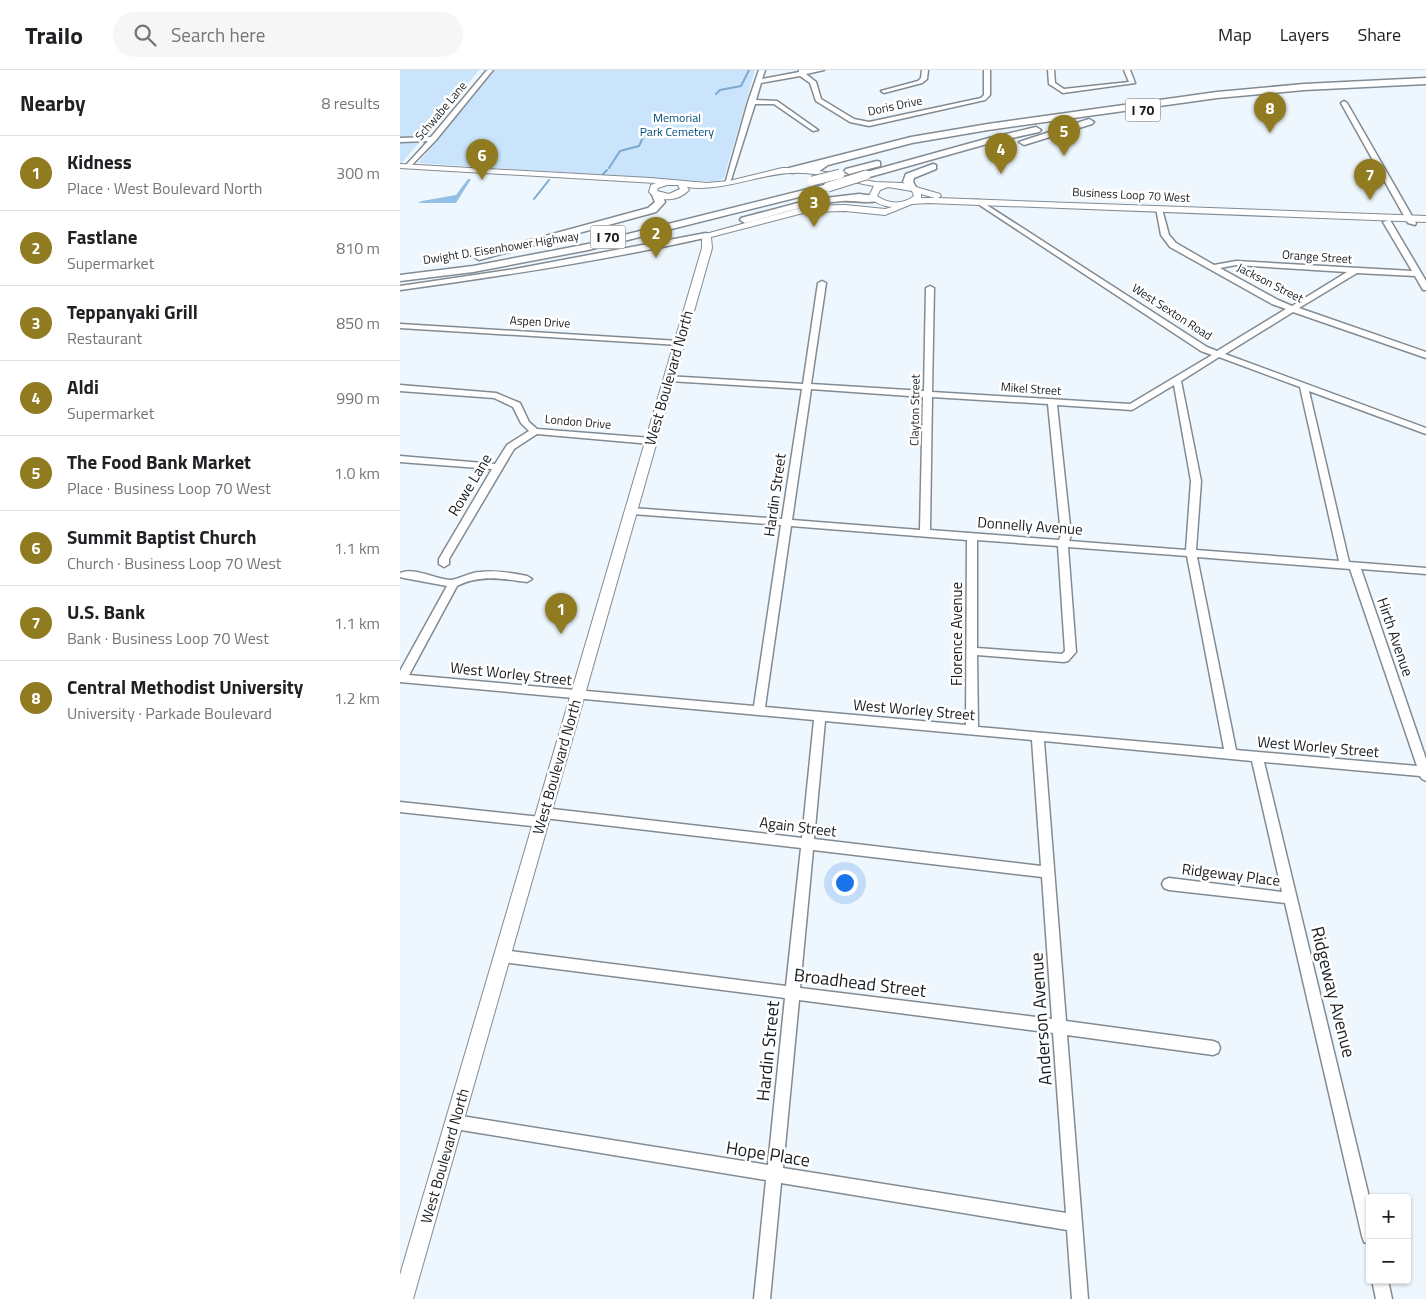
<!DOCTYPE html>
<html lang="en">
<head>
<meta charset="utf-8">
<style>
	body { margin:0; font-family:"Titillium Web",sans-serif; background:#f6f6f6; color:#202124 }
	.controls { position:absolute; right:15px; bottom:15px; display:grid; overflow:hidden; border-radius:5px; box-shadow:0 1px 4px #0004 }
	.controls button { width:45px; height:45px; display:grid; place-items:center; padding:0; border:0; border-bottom:1px solid #e0e0e0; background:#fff; color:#202124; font:25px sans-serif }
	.you { position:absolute; left:444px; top:812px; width:18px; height:18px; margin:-12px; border:4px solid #fff; border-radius:50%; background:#1a73e8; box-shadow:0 0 0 8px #1a73e833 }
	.badge { display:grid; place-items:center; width:32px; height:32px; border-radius:50%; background:#907b21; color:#fff; font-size:16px; font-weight:700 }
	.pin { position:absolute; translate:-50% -41px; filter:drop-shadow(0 1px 2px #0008) }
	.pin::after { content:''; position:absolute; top:26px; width:18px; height:15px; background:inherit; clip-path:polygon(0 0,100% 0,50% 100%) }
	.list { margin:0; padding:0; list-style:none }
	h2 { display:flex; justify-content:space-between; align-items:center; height:65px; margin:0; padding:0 20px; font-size:21px }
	h2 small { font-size:16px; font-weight:400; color:#757577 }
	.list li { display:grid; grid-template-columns:32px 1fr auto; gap:15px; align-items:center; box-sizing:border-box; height:75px; padding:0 20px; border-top:1px solid #e0e0e0 }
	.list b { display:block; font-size:19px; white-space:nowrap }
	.list p { margin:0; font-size:16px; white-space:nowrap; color:#757577 }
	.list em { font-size:16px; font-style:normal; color:#757577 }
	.icon { flex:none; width:28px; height:28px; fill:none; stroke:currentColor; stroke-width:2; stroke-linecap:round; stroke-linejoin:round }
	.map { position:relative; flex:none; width:1026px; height:1229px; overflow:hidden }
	header { display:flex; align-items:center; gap:30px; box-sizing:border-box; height:70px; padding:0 25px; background:#fff; border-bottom:1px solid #e0e0e0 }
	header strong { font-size:24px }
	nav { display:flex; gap:28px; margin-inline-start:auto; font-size:18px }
	.search { width:350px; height:45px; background:#f6f6f6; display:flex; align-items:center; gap:12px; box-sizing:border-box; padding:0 18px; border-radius:28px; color:#757577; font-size:19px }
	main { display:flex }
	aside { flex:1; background:#fff }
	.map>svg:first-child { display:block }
</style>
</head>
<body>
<header>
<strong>Trailo</strong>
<div class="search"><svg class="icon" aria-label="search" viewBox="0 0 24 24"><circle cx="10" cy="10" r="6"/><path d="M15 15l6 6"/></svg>Search here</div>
<nav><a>Map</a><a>Layers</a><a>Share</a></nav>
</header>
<main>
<aside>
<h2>Nearby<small>8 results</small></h2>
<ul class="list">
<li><span class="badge">1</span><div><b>Kidness</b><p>Place · West Boulevard North</p></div><em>300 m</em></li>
<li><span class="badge">2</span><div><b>Fastlane</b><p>Supermarket</p></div><em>810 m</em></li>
<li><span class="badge">3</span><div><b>Teppanyaki Grill</b><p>Restaurant</p></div><em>850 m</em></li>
<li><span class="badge">4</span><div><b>Aldi</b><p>Supermarket</p></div><em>990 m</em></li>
<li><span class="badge">5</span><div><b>The Food Bank Market</b><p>Place · Business Loop 70 West</p></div><em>1.0 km</em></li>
<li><span class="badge">6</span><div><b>Summit Baptist Church</b><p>Church · Business Loop 70 West</p></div><em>1.1 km</em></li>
<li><span class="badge">7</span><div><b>U.S. Bank</b><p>Bank · Business Loop 70 West</p></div><em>1.1 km</em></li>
<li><span class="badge">8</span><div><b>Central Methodist University</b><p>University · Parkade Boulevard</p></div><em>1.2 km</em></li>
</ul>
</aside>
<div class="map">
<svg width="1026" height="1229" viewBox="0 0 1026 1229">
	<rect width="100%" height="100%" fill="#eef7fe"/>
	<!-- green -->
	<g fill="#c9e4fb">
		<path d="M 0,0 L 79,0 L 1,94 L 0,94 Z"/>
		<path d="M 95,0 L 355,0 L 324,108 L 315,112 L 18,93 Z"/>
	</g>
	<!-- forest -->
	<path fill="#92bfe6" d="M 68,109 L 71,109 L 56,133 L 18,133 L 22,131 L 56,125 Z"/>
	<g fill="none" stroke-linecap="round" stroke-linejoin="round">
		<!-- stream -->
		<g stroke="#7da9cf" stroke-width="2">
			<path d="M 316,24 L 320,20 L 341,16 L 349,0"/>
			<path d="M 264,53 L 269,44"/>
			<path d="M 209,98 L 220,81 L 239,76 L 245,63"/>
			<path d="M 203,104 L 207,100"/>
			<path d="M 134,129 L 149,110"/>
		</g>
		<defs>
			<g id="minor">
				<path d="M 87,0 L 93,0 L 36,70 L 10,97 L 6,97 L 6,95 L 28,71 L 0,72 L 0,68 L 31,67 Z"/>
				<path d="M 359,0 L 365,0 L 362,9 L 399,2 L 399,0 L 424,0 L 406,4 L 416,12 L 421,29 L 454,49 L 469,52 L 581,28 L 584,25 L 584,0 L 590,0 L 590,25 L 585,30 L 469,56 L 450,52 L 416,31 L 410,13 L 400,6 L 361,13 L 356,30 L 377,31 L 418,60 L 413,61 L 374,34 L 355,34 L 330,113 L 325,114 L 348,32 Z"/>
				<path d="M 522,0 L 528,0 L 527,9 L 522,13 L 484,23 L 481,21 L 518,11 L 521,8 Z"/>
				<path d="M 648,0 L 654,0 L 655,13 L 664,19 L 729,12 L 724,0 L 730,0 L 735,13 L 663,23 L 649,14 Z"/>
				<path d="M 944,31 L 947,33 L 1016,153 L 1015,155 L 1008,153 L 941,33 Z"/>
				<path d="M 575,130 L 579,130 L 807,277 L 817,281 L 886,239 L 872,234 L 770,177 L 761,165 L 756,138 L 762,139 L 769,165 L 776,173 L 814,195 L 836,191 L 1012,201 L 983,152 L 990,150 L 1026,211 L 1026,220 L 1023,220 L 1015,206 L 957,203 L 899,238 L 1026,282 L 1026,288 L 893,242 L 825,284 L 1026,358 L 1026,364 L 909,321 L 949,492 L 1026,498 L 1026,504 L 961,499 L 1026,689 L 1026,711 L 1022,709 L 1020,706 L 864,692 L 970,1131 L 970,1174 L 964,1172 L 962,1166 L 885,833 L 769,820 L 764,818 L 762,814 L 764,810 L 769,808 L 882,822 L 852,691 L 644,671 L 666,951 L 813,971 L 818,973 L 820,978 L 818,983 L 813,985 L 667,965 L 688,1229 L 672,1229 L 667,1160 L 381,1113 L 370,1229 L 354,1229 L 366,1110 L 55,1059 L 50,1057 L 47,1052 L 50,1047 L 55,1045 L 368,1095 L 385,928 L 102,892 L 97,890 L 95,886 L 97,882 L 102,880 L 386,916 L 401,778 L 144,748 L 147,752 L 145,756 L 141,757 L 0,742 L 0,732 L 141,747 L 138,743 L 140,739 L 144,738 L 402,768 L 414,650 L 0,612 L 0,601 L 47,516 L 4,508 L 0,507 L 0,503 C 15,497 34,509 50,510 C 57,510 71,502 80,502 C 96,500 112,503 127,506 L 132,509 L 127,512 C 103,509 80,504 57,516 L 9,605 L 354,636 L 381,455 L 232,444 L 227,441 L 232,438 L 382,449 L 402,319 L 269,311 L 266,310 L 266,306 L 403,314 L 418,213 L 422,211 L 426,213 L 411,314 L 524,321 L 526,218 L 530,216 L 534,218 L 532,322 L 730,334 L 812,285 L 801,281 L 575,132 ZM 836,195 L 947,202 L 892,236 L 878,230 L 820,198 ZM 819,287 L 900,317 L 939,491 L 796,480 L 801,411 L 781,311 ZM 774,315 L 791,411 L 786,480 L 669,471 L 671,465 L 657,335 L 732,340 ZM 411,319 L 523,327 L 520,460 L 392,450 ZM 532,327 L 648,334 L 661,465 L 659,470 L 530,460 ZM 391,456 L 567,470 L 566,655 L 365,637 ZM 577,470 L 658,476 L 665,581 L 662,584 L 577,578 ZM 668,477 L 787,486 L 824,679 L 578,657 L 577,585 L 664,592 L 668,591 L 676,582 ZM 797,487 L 950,499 L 1017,696 L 836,680 ZM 425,651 L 632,670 L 641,796 L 414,769 ZM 413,780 L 642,807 L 652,949 L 400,918 ZM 399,930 L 653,963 L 666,1143 L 383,1098 Z"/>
				<path d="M 306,163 L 310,165 L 309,167 C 207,190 103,206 0,220 L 0,216 L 115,199 Z"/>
				<path d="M 0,254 L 279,271 L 283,273 L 279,275 L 0,258 Z"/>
				<path d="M 0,315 L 96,323 L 120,333 L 129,352 L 137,359 L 251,368 L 256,371 L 251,374 L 137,364 L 114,379 L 49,489 L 49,494 L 44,497 L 39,494 L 39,489 L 92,399 L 0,392 L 0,386 L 95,394 L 107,375 L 129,361 L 121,353 L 113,337 L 94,328 L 0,321 Z"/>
				<path d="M 972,1210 L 988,1210 L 992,1229 L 976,1229 Z"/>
			</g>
			<path id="major" d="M 0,94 L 250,108 L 307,113 L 329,111 L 382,98 L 405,98 L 475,112 L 502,113 L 540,124 L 541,126 L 538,128 L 1026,146 L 1026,152 L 528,133 L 512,134 L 485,145 L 445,141 L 407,142 L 311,167 L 312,178 L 13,1229 L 0,1229 L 0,1205 L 302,178 L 302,165 L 407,136 L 445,135 L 485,139 L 492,137 C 482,136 475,133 469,126 L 474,116 C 447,112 419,101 390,103 C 355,105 323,122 287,117 L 289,120 C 279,131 259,133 249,122 L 251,115 L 256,113 L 0,98 ZM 267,115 L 278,115 L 280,119 L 269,124 L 257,121 L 258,118 ZM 488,117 L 512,121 L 514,126 C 503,135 488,134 477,126 L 480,120 ZM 521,124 L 535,128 L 521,128 Z"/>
			<g id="highway">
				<path d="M 1026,8 L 1026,14 L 904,20 L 817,28 L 588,60 L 512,73 L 428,95 L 415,104 L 410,101 L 412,99 L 392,103 L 387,100 L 389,98 L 511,67 L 588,54 L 817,22 L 904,14 Z"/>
				<path d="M 689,49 L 694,52 L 692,54 L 624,75 L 619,72 Z"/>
				<path d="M 636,57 L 641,60 L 639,62 L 594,72 L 466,108 L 461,105 L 463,103 L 589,68 Z"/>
				<path d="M 477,91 L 480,92 L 480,96 L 449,104 L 444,101 L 446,99 Z"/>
				<path d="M 533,94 L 536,95 L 536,99 L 514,108 L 513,112 L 516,117 L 514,119 L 508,119 L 503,112 L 506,104 Z"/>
				<path d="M 428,114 L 431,115 L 431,119 L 188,180 L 73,202 L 0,211 L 0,205 L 73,196 L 188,174 Z"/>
				<path d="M 257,122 L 261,123 L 265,132 L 256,142 L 79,190 L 74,187 L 75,185 L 248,138 L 255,132 L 252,125 Z"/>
				<path d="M 459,124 L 475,126 L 480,129 C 473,135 453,130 443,131 C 409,133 377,145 345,153 L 340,150 L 341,148 L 409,130 Z"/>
			</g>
		</defs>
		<!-- minor casing -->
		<use href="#minor" stroke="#838b92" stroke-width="3"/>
		<!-- major casing -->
		<use href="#major" stroke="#838b92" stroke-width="2"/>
		<!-- highway casing -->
		<use href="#highway" stroke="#838b92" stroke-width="3"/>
		<!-- minor -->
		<use href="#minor" fill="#fff" fill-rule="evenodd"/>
		<!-- major -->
		<use href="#major" fill="#fff" fill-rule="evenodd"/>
		<!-- highway -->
		<use href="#highway" fill="#fff" fill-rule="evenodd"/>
		<defs>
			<g id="highway-bridge">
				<path d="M 412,111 L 440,104"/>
				<path d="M 428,117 L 466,105"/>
			</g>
		</defs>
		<!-- highway-bridge casing -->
		<use href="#highway-bridge" stroke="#838b92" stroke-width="11" stroke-linecap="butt"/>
		<!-- highway-bridge -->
		<use href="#highway-bridge" stroke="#fff" stroke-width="9"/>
	</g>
	<g text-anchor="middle" stroke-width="5" stroke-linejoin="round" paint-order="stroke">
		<!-- far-street labels -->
		<g font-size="12" fill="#1a1d20" stroke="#fff">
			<text transform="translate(495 36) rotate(-12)" y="4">Doris Drive</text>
			<text transform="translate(41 41) rotate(-50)" y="4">Schwabe Lane</text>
			<text transform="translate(731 125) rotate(3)" y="4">Business Loop 70 West</text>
			<text transform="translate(101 178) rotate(-9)" y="4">Dwight D. Eisenhower Highway</text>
			<text transform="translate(917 187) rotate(4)" y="4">Orange Street</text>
			<text transform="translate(870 213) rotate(27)" y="4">Jackson Street</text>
			<text transform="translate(772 242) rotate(33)" y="4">West Sexton Road</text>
			<text transform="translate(140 252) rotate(3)" y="4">Aspen Drive</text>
			<text transform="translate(631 319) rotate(4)" y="4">Mikel Street</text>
			<text transform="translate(515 340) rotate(-89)" y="4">Clayton Street</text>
			<text transform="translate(178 352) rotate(5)" y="4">London Drive</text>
		</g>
		<!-- far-park labels -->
		<g font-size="12" fill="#004c7c" stroke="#fff">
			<text x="277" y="52">Memorial<tspan x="277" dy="14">Park Cemetery</tspan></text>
		</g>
		<!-- shield labels -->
		<g fill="#fff" stroke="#5f6163" stroke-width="1">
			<rect x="725.5" y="28.5" width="35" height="23" rx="4"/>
			<rect x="190.5" y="155.5" width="35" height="23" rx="4"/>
		</g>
		<g font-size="14" font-weight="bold" fill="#1a1d20">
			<text x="743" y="45">I 70</text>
			<text x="208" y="172">I 70</text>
		</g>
		<!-- street labels -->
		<g font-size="15" fill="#1a1d20" stroke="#fff">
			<text transform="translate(269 308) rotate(-74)" y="5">West Boulevard North</text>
			<text transform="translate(70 415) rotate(-59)" y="5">Rowe Lane</text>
			<text transform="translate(375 425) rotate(-82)" y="5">Hardin Street</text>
			<text transform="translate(630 456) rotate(4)" y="5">Donnelly Avenue</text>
			<text transform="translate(557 564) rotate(-90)" y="5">Florence Avenue</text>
			<text transform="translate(995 567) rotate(71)" y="5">Hirth Avenue</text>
			<text transform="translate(111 604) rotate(6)" y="5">West Worley Street</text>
			<text transform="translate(514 640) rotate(5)" y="5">West Worley Street</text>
			<text transform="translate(918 677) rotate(5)" y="5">West Worley Street</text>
			<text transform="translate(157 697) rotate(-74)" y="5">West Boulevard North</text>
			<text transform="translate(398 757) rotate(7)" y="5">Again Street</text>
			<text transform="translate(831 805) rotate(7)" y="5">Ridgeway Place</text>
			<text transform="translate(45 1086) rotate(-74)" y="5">West Boulevard North</text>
		</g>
		<!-- near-street labels -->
		<g font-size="18" fill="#1a1d20" stroke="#fff">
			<text transform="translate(460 913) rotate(7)" y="6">Broadhead Street</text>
			<text transform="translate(933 922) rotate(76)" y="6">Ridgeway Avenue</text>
			<text transform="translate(641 949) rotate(-94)" y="6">Anderson Avenue</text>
			<text transform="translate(368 981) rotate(-84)" y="6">Hardin Street</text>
			<text transform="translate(368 1084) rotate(9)" y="6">Hope Place</text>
		</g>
	</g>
</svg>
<div class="controls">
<button>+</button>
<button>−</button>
</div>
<div class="you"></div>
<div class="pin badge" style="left:161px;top:564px">1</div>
<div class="pin badge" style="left:256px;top:188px">2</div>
<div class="pin badge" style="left:414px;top:157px">3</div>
<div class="pin badge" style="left:601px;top:104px">4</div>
<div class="pin badge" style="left:664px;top:86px">5</div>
<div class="pin badge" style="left:82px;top:110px">6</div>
<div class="pin badge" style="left:970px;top:130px">7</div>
<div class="pin badge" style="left:870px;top:63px">8</div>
</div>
</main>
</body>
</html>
